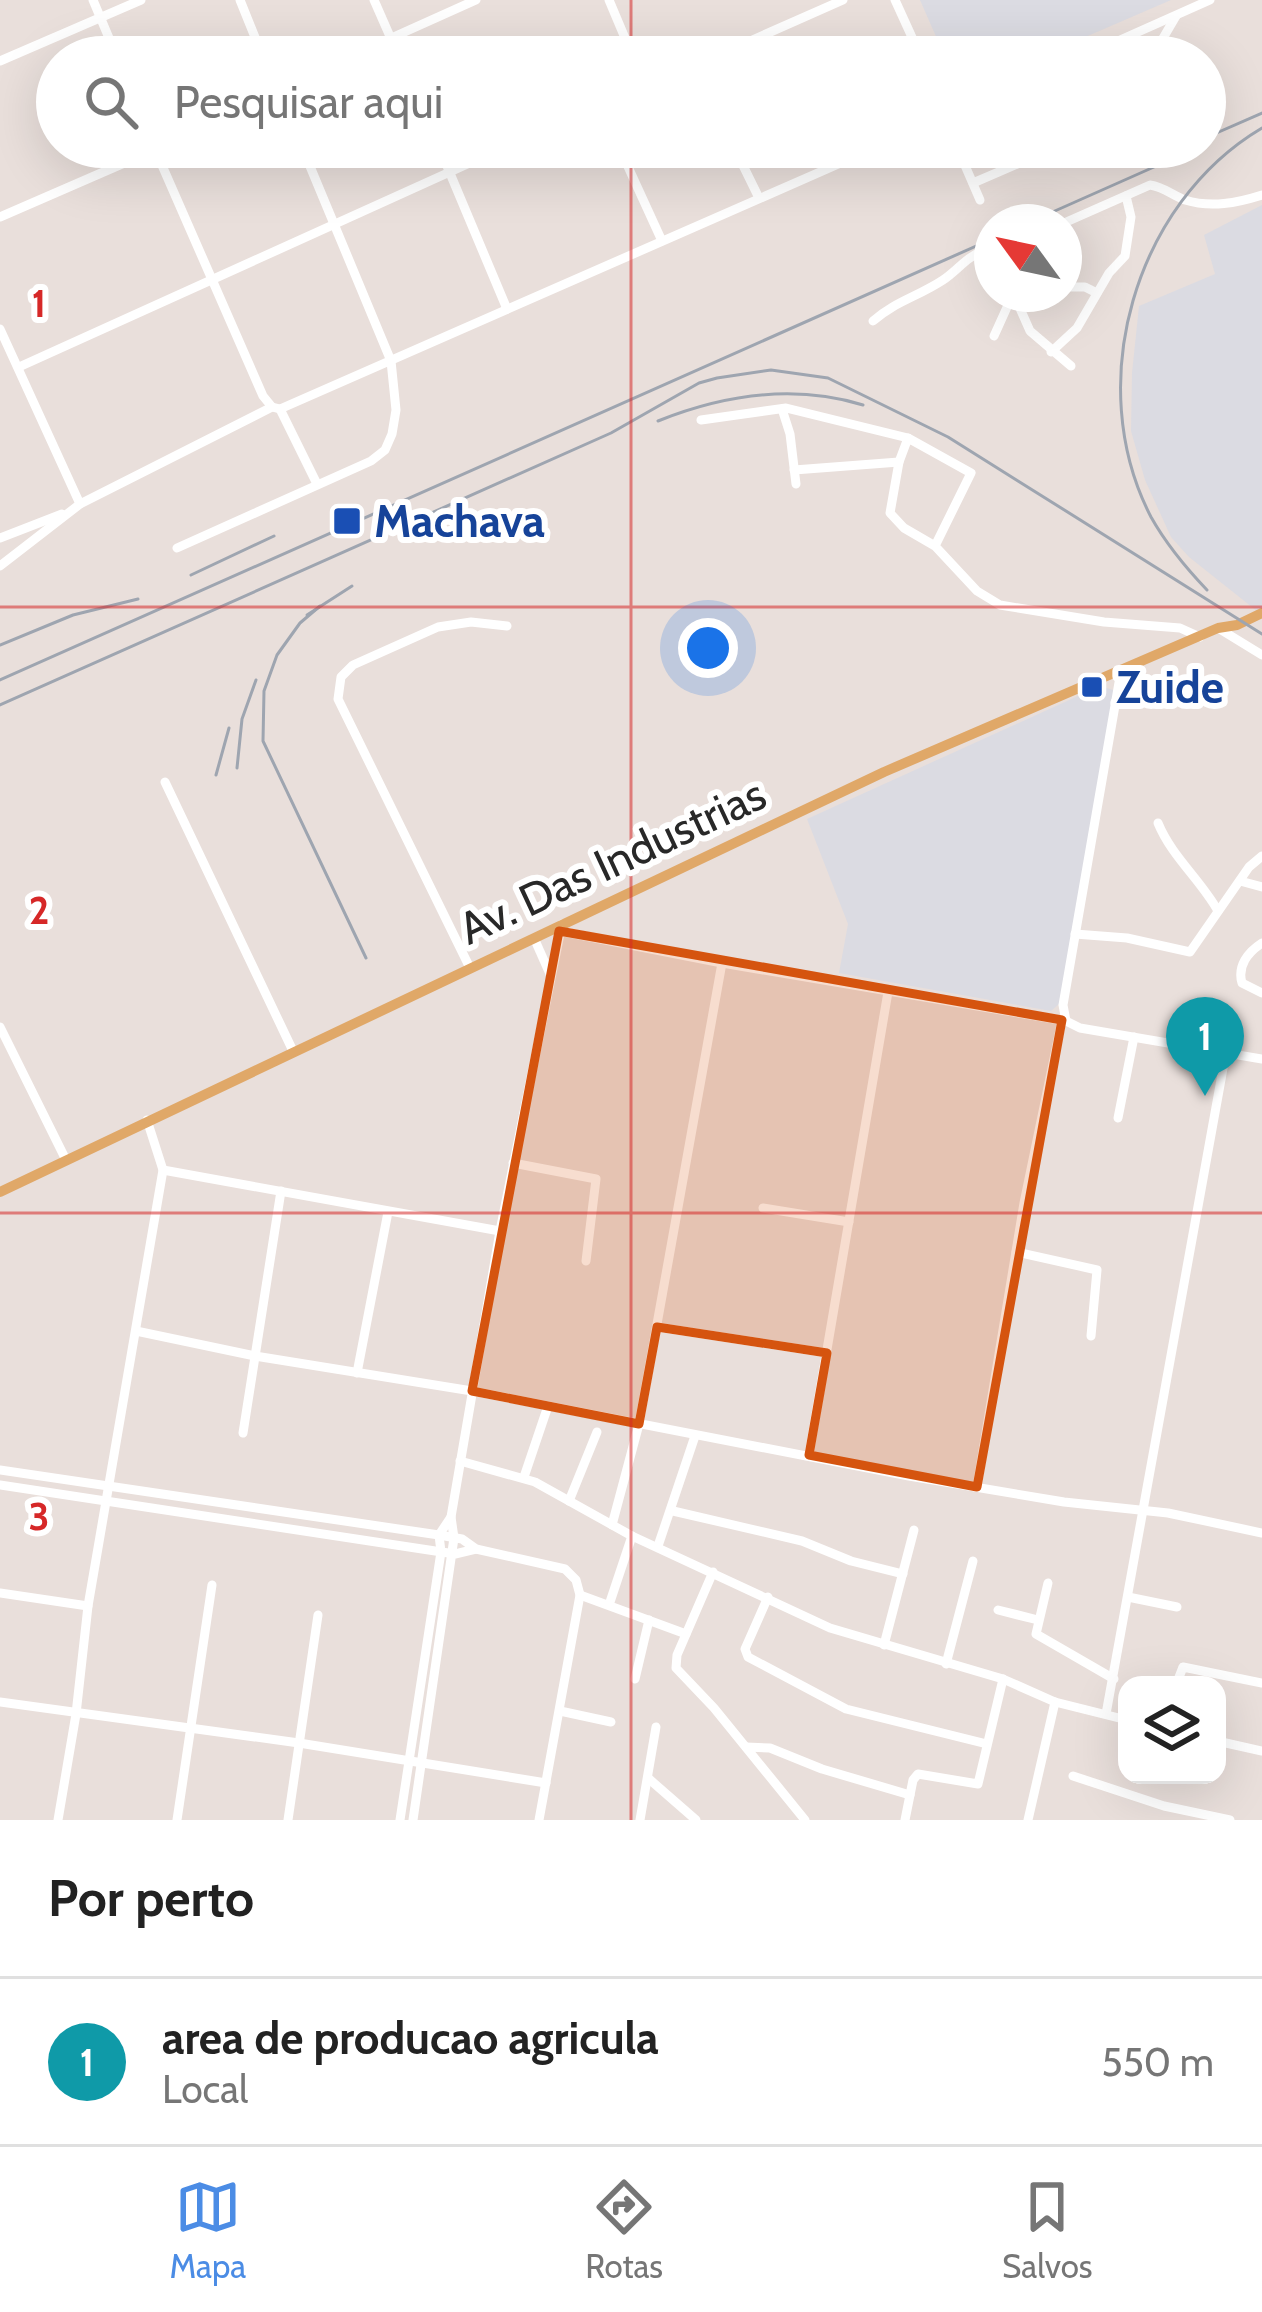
<!DOCTYPE html>
<html lang="pt">
<head>
<meta charset="utf-8">
<style>
	body { margin:0; font-family:Cabin,sans-serif; background:#f6f6f6; color:#222 }
	.controls { position:absolute; right:36px; bottom:36px; display:grid; overflow:hidden; border-radius:24px; box-shadow:0 12px 48px #0002 }
	.controls button { width:108px; height:108px; display:grid; place-items:center; padding:0; border:0; border-bottom:3px solid #e0e0e0; background:#fff; color:#222; font:60px sans-serif }
	.compass { position:absolute; left:974px; top:204px; width:108px; height:108px; border-radius:50%; background:#fff; box-shadow:0 12px 48px #0002; rotate:303deg }
	.you { position:absolute; left:708px; top:648px; width:42px; height:42px; margin:-30px; border:9px solid #fff; border-radius:50%; background:#1a73e8; box-shadow:0 0 0 18px #1a73e833 }
	.badge { display:grid; place-items:center; width:78px; height:78px; border-radius:50%; background:#4b8ce5; color:#fff; font-size:39px; font-weight:700 }
	.pin { position:absolute; translate:-50% -99px; filter:drop-shadow(0 3px 6px #0008) }
	.pin::after { content:''; position:absolute; top:63px; width:42px; height:36px; background:inherit; clip-path:polygon(0 0,100% 0,50% 100%) }
	.list { margin:0; padding:0; list-style:none }
	h2 { display:flex; justify-content:space-between; align-items:center; height:156px; margin:0; padding:0 48px; font-size:51px }
	h2 small { font-size:39px; font-weight:400; color:#767676 }
	.list li { display:grid; grid-template-columns:78px 1fr auto; gap:36px; align-items:center; box-sizing:border-box; height:168px; padding:0 48px; border-top:3px solid #e0e0e0 }
	.list b { display:block; font-size:45px; white-space:nowrap }
	.list p { margin:0; font-size:39px; white-space:nowrap; color:#767676 }
	.list em { font-size:39px; font-style:normal; color:#767676 }
	.icon { flex:none; width:66px; height:66px; fill:none; stroke:currentColor; stroke-width:2; stroke-linecap:round; stroke-linejoin:round }
	.map { position:relative; flex:none; width:1262px; height:1820px; overflow:hidden }
	.search { position:absolute; background:#fff; box-shadow:0 12px 48px #0002; left:36px; right:36px; top:36px; height:132px; display:flex; align-items:center; gap:30px; box-sizing:border-box; padding:0 42px; border-radius:66px; color:#767676; font-size:45px }
	.sheet { height:324px; background:#fff }
	nav { display:flex; justify-content:space-around; align-items:center; box-sizing:border-box; height:168px; border-top:3px solid #e0e0e0; background:#fff; font-size:33px; color:#767676 }
	nav a { display:grid; justify-items:center; gap:6px }
	nav .on { color:#4b8ce5 }
	.map>svg:first-child { display:block }
</style>
</head>
<body>
<div class="map">
<svg width="1262" height="1820" viewBox="0 0 1262 1820">
	<rect width="100%" height="100%" fill="#e9dfdb"/>
	<!-- industrial -->
	<g fill="#dbdbe2">
		<path d="M 920,0 L 1171,0 L 1039,57 L 945,57 Z"/>
		<path d="M 1262,205 L 1262,615 L 1189,557 L 1171,537 L 1145,480 L 1131,431 L 1132,373 L 1139,306 L 1215,274 L 1204,235 Z"/>
		<path d="M 1100,686 L 1113,690 L 1115,696 L 1059,1004 L 1051,1011 L 839,973 L 848,924 L 807,819 Z"/>
	</g>
	<g fill="none" stroke-linecap="round" stroke-linejoin="round">
		<!-- minor -->
		<g stroke="#fff" stroke-width="9">
			<path d="M 93,0 L 117,57"/>
			<path d="M 240,0 L 263,57"/>
			<path d="M 374,0 L 399,57"/>
			<path d="M 609,0 L 633,57"/>
			<path d="M 895,0 L 921,57"/>
			<path d="M 349,57 L 476,0"/>
			<path d="M 714,57 L 843,0"/>
			<path d="M 1082,57 L 1210,0"/>
			<path d="M 1152,57 L 1176,16"/>
			<path d="M 0,61 L 141,0"/>
			<path d="M 154,147 L 263,396 L 272,407"/>
			<path d="M 439,147 L 507,309"/>
			<path d="M 619,147 L 662,241"/>
			<path d="M 734,147 L 759,198"/>
			<path d="M 957,147 L 980,200"/>
			<path d="M 973,183 L 1057,147"/>
			<path d="M 0,217 L 161,147"/>
			<path d="M 1064,223 L 1150,185 C 1164,187 1172,195 1185,200 C 1211,208 1237,203 1262,195"/>
			<path d="M 992,248 L 983,251 L 992,261"/>
			<path d="M 1064,287 L 1085,287 L 1097,293"/>
			<path d="M 1018,294 L 1015,297 L 1030,331 L 1071,366"/>
			<path d="M 873,321 C 894,302 919,296 943,280 C 958,270 966,257 983,251"/>
			<path d="M 0,329 L 80,504"/>
			<path d="M 994,336 L 1013,294"/>
			<path d="M 1051,352 L 1077,328 L 1109,273 L 1125,256 L 1131,217 L 1126,196"/>
			<path d="M 19,367 L 505,147"/>
			<path d="M 280,409 L 317,484"/>
			<path d="M 782,409 L 790,434 L 796,484"/>
			<path d="M 701,420 L 786,408 L 908,438"/>
			<path d="M 794,470 L 899,462"/>
			<path d="M 0,538 L 62,514"/>
			<path d="M 935,546 L 904,528 L 890,513 L 899,462 L 908,438 L 971,473 L 935,546 L 977,591 L 1000,605 L 1104,622 L 1180,628 L 1200,637"/>
			<path d="M 177,548 L 371,461 L 385,450 L 392,434 L 396,410 L 391,361 L 302,147"/>
			<path d="M 0,566 L 80,504 L 272,407 L 280,409 L 877,147"/>
			<path d="M 1218,628 L 1262,655"/>
			<path d="M 1121,671 L 1063,1005 L 1066,1021 L 1080,1028 L 1262,1059"/>
			<path d="M 165,782 L 293,1051"/>
			<path d="M 1158,823 C 1172,857 1200,879 1218,911"/>
			<path d="M 1240,881 L 1262,887"/>
			<path d="M 559,931 L 722,963 L 1066,1021"/>
			<path d="M 1075,934 L 1127,938 L 1190,952 L 1249,867 L 1262,856"/>
			<path d="M 534,938 L 550,974"/>
			<path d="M 1262,943 C 1248,952 1237,966 1242,983 L 1262,993"/>
			<path d="M 470,968 L 338,699 L 341,677 L 353,665 L 438,627 L 471,622 L 507,626"/>
			<path d="M 0,1027 L 66,1160"/>
			<path d="M 1118,1118 L 1134,1037"/>
			<path d="M 513,1163 L 596,1179 L 586,1261"/>
			<path d="M 163,1170 L 500,1231"/>
			<path d="M 763,1208 L 849,1222"/>
			<path d="M 1016,1252 L 1097,1270 L 1091,1336"/>
			<path d="M 657,1327 L 827,1353"/>
			<path d="M 136,1331 L 255,1356 L 472,1391 L 909,1476 L 1064,1502 L 1168,1513 L 1262,1533"/>
			<path d="M 357,1373 L 388,1212"/>
			<path d="M 243,1433 L 281,1191"/>
			<path d="M 809,1455 L 888,992"/>
			<path d="M 460,1461 L 535,1482 L 632,1536 L 830,1628 L 1003,1679 L 1055,1702 L 1127,1720"/>
			<path d="M 0,1470 L 439,1535 L 462,1539 L 476,1549 L 565,1569 L 576,1580 L 580,1595 L 539,1820"/>
			<path d="M 524,1477 L 548,1406"/>
			<path d="M 0,1485 L 455,1554 L 476,1549"/>
			<path d="M 977,1487 L 1024,1203 L 1062,1020"/>
			<path d="M 569,1501 L 597,1432"/>
			<path d="M 673,1511 L 802,1541 L 851,1561 L 903,1574"/>
			<path d="M 612,1525 L 639,1424 L 722,963"/>
			<path d="M 658,1546 L 695,1436"/>
			<path d="M 713,1572 L 677,1655 L 676,1668 L 714,1708 L 805,1820"/>
			<path d="M 1048,1583 L 1036,1634 L 1114,1679"/>
			<path d="M 0,1593 L 88,1606"/>
			<path d="M 580,1595 L 686,1634"/>
			<path d="M 768,1597 L 745,1649 L 748,1657 L 846,1709 L 987,1744"/>
			<path d="M 1128,1597 L 1177,1607"/>
			<path d="M 609,1605 L 632,1536"/>
			<path d="M 998,1610 L 1038,1620"/>
			<path d="M 884,1645 L 914,1530"/>
			<path d="M 946,1664 L 973,1561"/>
			<path d="M 635,1679 L 649,1620"/>
			<path d="M 1176,1685 L 1183,1667 L 1262,1683"/>
			<path d="M 0,1702 L 299,1743 L 546,1783"/>
			<path d="M 560,1711 L 611,1722"/>
			<path d="M 1106,1714 L 1226,1052"/>
			<path d="M 1217,1741 L 1262,1751"/>
			<path d="M 746,1747 L 770,1748 L 822,1769 L 910,1795"/>
			<path d="M 1073,1776 L 1164,1806 L 1230,1820"/>
			<path d="M 648,1778 L 696,1820"/>
			<path d="M 58,1820 L 76,1714 L 88,1606 L 163,1170 L 147,1120"/>
			<path d="M 177,1820 L 212,1585"/>
			<path d="M 288,1820 L 318,1615"/>
			<path d="M 400,1820 L 441,1552 L 439,1535 L 451,1517"/>
			<path d="M 413,1820 L 454,1538 L 451,1517 L 500,1231 L 562,924"/>
			<path d="M 640,1820 L 656,1727"/>
			<path d="M 905,1820 L 913,1780 L 918,1774 L 978,1784 L 1003,1679"/>
			<path d="M 1028,1820 L 1055,1702"/>
		</g>
		<!-- major -->
		<path stroke="#e0a868" stroke-width="10" d="M 0,1192 L 884,772 L 1218,628 L 1237,625 L 1262,613"/>
		<!-- rail -->
		<g stroke="#9ea5b0" stroke-width="3">
			<path d="M 1205,138 L 1262,113"/>
			<path d="M 1030,222 L 1199,147"/>
			<path d="M 658,421 C 723,395 794,384 863,405"/>
			<path d="M 191,575 L 274,536"/>
			<path d="M 1207,590 C 1187,569 1165,542 1151,517 C 1082,384 1135,203 1262,128"/>
			<path d="M 320,606 L 300,623 L 277,655 L 264,691 L 263,741 L 366,958"/>
			<path d="M 307,615 L 352,586"/>
			<path d="M 0,645 L 73,615 L 138,599"/>
			<path d="M 0,680 L 992,239"/>
			<path d="M 0,705 L 611,433 L 699,383 L 717,378 L 771,370 L 828,378 L 948,437 L 1262,634"/>
			<path d="M 237,768 L 242,719 L 256,680"/>
			<path d="M 216,775 L 229,728"/>
		</g>
	</g>
	<!-- marked area -->
	<path fill="#d5540f" fill-opacity="0.2" stroke="#d5540f" stroke-width="9" stroke-linejoin="round" d="M 559,931 L 1062,1020 L 977,1487 L 809,1455 L 827,1353 L 657,1327 L 639,1424 L 472,1391 Z"/>
	<!-- grid -->
	<path fill="none" stroke="#d62828" stroke-width="3" stroke-opacity="0.55" d="M 631,0 L 631,57M 631,147 L 631,1820M 0,607 L 1262,607M 0,1213 L 1262,1213"/>
	<!-- markers -->
	<g fill="#1a4fb4" stroke="#fff" stroke-width="4.5">
		<rect x="332" y="506" width="30" height="30" rx="6"/>
		<rect x="1080" y="675" width="24" height="24" rx="6"/>
	</g>
	<g text-anchor="middle" stroke-width="12" stroke-linejoin="round" paint-order="stroke">
		<!-- transit labels -->
		<g font-size="45" font-weight="bold" fill="#164399" stroke="#fff" text-anchor="start">
			<text x="374" y="537">Machava</text>
			<text x="1116" y="703">Zuide</text>
		</g>
		<!-- street labels -->
		<g font-size="45" fill="#282828" stroke="#fff">
			<text transform="translate(612 861) rotate(-25)" y="16">Av. Das Industrias</text>
		</g>
	</g>
	<g font-size="39" text-anchor="middle" font-weight="bold" fill="#d62828" stroke="#fff" stroke-width="12" stroke-linejoin="round" paint-order="stroke">
		<text x="39" y="317">1</text>
		<text x="39" y="924">2</text>
		<text x="39" y="1530">3</text>
	</g>
</svg>
<div class="controls">
<button><svg class="icon" aria-label="layers" viewBox="0 0 24 24"><path d="M12 4l9 5-9 5-9-5zM3 14l9 5 9-5"/></svg></button>
</div>
<svg class="compass" viewBox="-18 -18 36 36"><path d="M0-13l5 13h-10z" fill="#e53935"/><path d="M0 13l5-13h-10z" fill="#767676"/></svg>
<div class="you"></div>
<div class="pin badge" style="left:1205px;top:1096px;background:#0f9aa8">1</div>
<div class="search"><svg class="icon" aria-label="search" viewBox="0 0 24 24"><circle cx="10" cy="10" r="6"/><path d="M15 15l6 6"/></svg>Pesquisar aqui</div>
</div>
<section class="sheet">
<h2>Por perto<small></small></h2>
<ul class="list">
<li><span class="badge" style="background:#0f9aa8">1</span><div><b>area de producao agricula</b><p>Local</p></div><em>550 m</em></li>
</ul>
</section>
<nav>
<a class="on"><svg class="icon" aria-label="map" viewBox="0 0 24 24"><path d="M3 6l6-2 6 2 6-2v14l-6 2-6-2-6 2zM9 4v14M15 6v14"/></svg>Mapa</a>
<a><svg class="icon" aria-label="directions" viewBox="0 0 24 24"><path d="M12 3l9 9-9 9-9-9zM9 14v-3h6M13 9l2 2-2 2"/></svg>Rotas</a>
<a><svg class="icon" aria-label="saved" viewBox="0 0 24 24"><path d="M7 4h10v16l-5-4-5 4z"/></svg>Salvos</a>
</nav>
</body>
</html>
